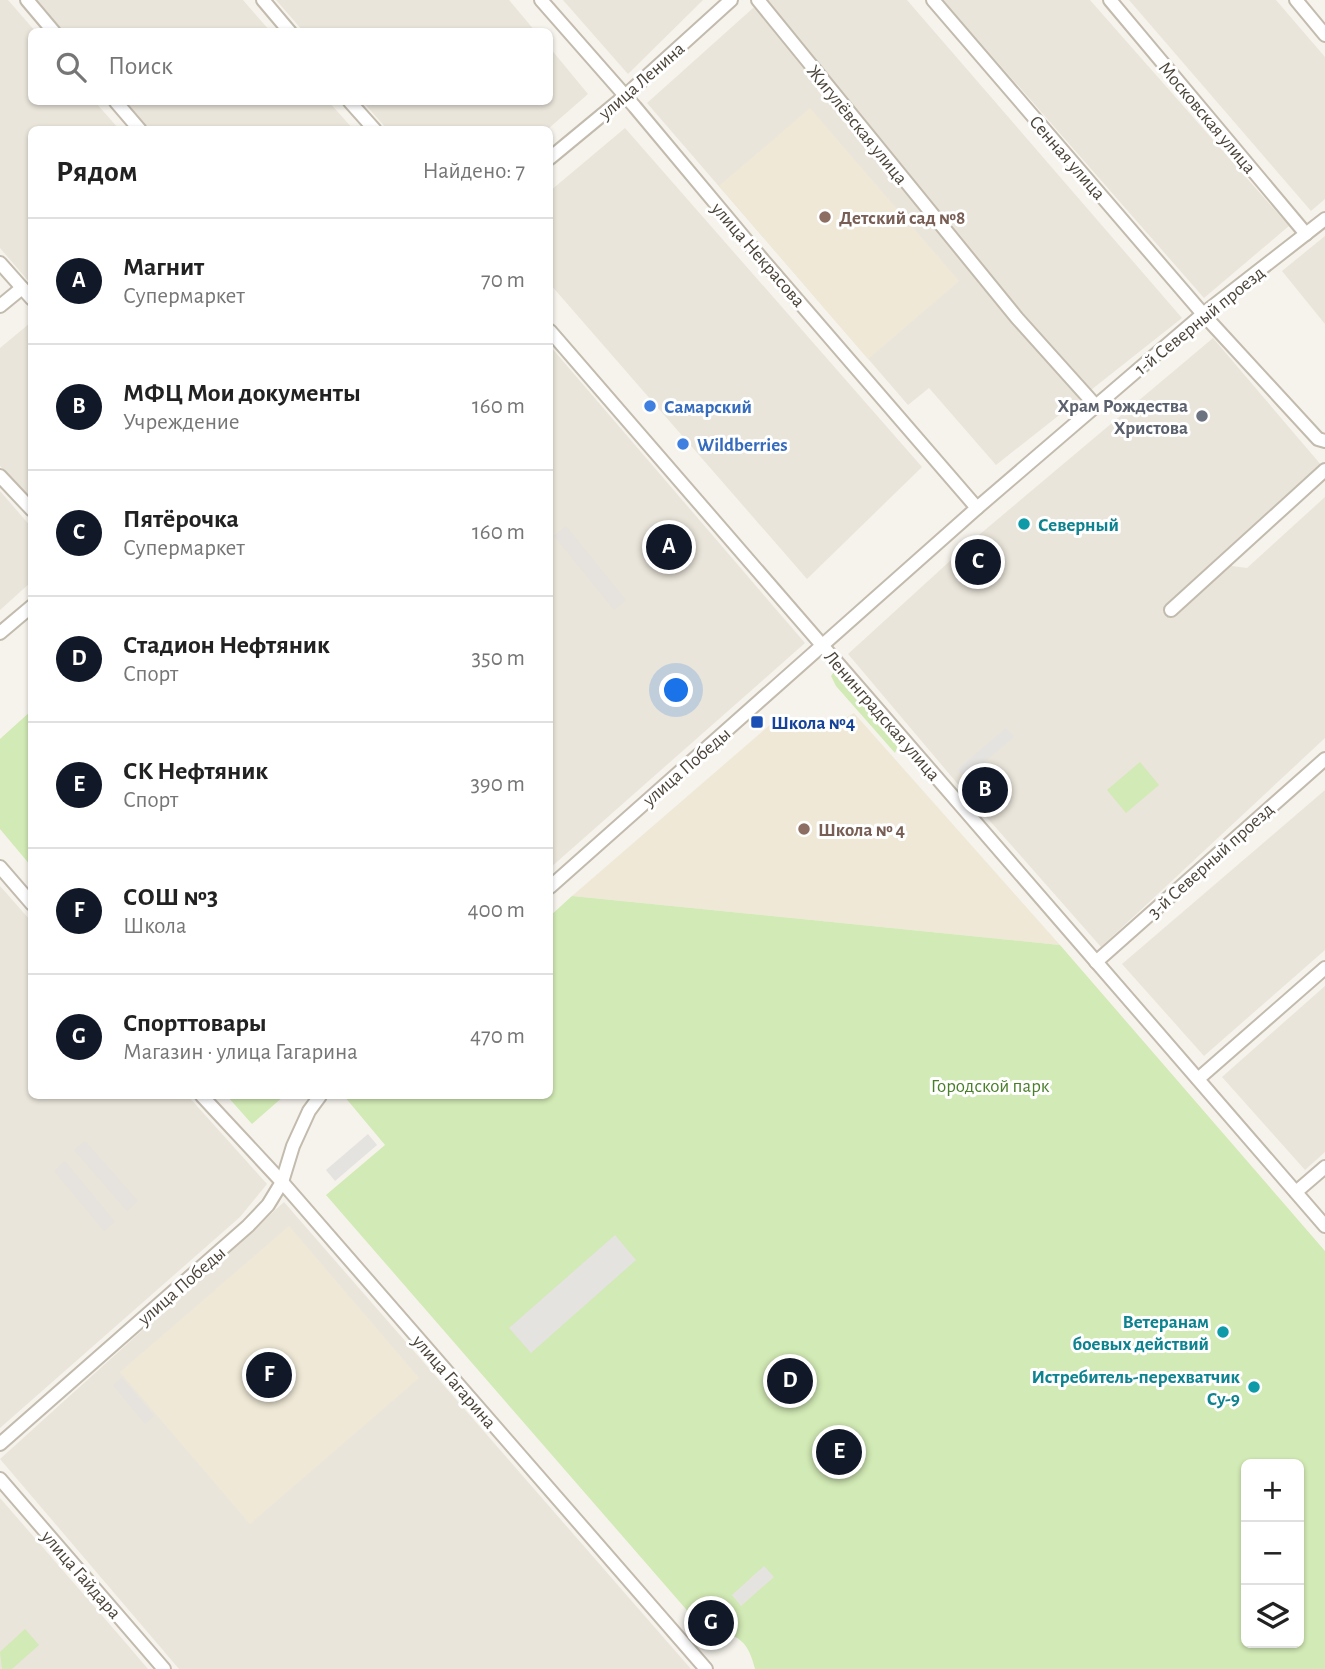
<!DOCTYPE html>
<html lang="ru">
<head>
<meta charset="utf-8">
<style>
	body { margin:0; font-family:"Alegreya Sans",sans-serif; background:#f2f2f2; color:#222 }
	.controls { position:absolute; right:21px; bottom:21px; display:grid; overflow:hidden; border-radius:10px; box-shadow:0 2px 5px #0004 }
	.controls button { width:63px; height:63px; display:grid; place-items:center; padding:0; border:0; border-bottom:2px solid #e0e0e0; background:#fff; color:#222; font:35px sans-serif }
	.you { position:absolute; left:677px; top:691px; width:24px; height:24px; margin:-18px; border:5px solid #fff; border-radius:50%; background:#1a73e8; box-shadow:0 0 0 10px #1a73e833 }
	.badge { display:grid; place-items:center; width:46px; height:46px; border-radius:50%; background:#111827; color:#fff; font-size:23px; font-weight:700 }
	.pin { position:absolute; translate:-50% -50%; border:4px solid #fff; box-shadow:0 2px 7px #0006 }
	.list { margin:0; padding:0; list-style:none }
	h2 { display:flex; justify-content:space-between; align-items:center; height:91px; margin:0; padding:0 28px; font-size:30px }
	h2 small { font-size:23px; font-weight:400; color:#767676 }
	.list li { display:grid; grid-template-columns:46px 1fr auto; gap:21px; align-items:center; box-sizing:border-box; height:126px; padding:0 28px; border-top:2px solid #e0e0e0 }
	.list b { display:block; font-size:26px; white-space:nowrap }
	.list p { margin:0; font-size:23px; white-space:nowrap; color:#767676 }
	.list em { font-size:23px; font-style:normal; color:#767676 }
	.icon { flex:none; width:38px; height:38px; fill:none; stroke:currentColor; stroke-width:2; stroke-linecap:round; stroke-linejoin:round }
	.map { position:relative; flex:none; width:1325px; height:1669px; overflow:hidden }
	.search { position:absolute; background:#fff; box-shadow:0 2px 5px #0004; left:28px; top:28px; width:525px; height:77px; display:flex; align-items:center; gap:18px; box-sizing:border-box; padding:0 24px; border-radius:10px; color:#767676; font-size:26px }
	.panel { position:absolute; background:#fff; box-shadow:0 2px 5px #0004; left:28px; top:126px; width:525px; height:973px; border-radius:10px }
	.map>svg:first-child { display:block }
</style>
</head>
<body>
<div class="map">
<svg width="1325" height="1669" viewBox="0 0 1325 1669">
	<rect width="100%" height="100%" fill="#f6f3ec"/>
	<!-- residential -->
	<g fill="#eae5da">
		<path d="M 0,0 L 8,0 L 35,31 L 32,32 L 32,102 L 95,102 L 119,129 L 32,130 L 31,284 L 0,248 Z"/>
		<path d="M 33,0 L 243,0 L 270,31 L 60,31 Z"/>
		<path d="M 276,0 L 509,0 L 535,31 L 303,31 Z"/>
		<path d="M 563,0 L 703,0 L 628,74 Z"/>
		<path d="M 762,0 L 907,0 L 1182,318 L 996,465 L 929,388 L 908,405 L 647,103 Z"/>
		<path d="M 943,0 L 1090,0 L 1289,226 L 1204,298 Z"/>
		<path d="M 1129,0 L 1276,0 L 1325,57 L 1325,199 L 1311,211 Z"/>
		<path d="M 550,48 L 588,94 L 548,129 L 387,129 L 363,102 L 550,102 Z"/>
		<path d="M 121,102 L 329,102 L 353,129 L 146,129 Z"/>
		<path d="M 625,128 L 922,467 L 807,579 L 550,284 L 550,191 Z"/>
		<path d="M 1325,236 L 1325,324 L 1282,271 Z"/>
		<path d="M 29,324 L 31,327 L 31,501 L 0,466 L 0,348 Z"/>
		<path d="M 1213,338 L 1322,466 L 1231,551 L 1232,566 L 1247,568 L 1325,497 L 1325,738 L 1101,947 L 967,795 L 848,654 L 973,540 Z"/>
		<path d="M 550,346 L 805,643 L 550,868 Z"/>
		<path d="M 0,491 L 32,528 L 31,582 L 0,610 Z"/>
		<path d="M 1325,790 L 1325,950 L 1204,1056 L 1122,964 Z"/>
		<path d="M 0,886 L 31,921 L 32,1096 L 188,1096 L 267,1184 L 240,1217 L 0,1428 Z"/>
		<path d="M 1325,986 L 1325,1152 L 1305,1170 L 1222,1077 Z"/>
		<path d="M 284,1202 L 691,1669 L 179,1669 L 0,1459 Z"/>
		<path d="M 0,1498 L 125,1642 L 148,1669 L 0,1669 Z"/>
	</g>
	<!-- industrial -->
	<g fill="#e6e2dd">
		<path d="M 566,526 L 626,600 L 614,610 L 554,536 Z"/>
		<path d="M 85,1141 L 138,1201 L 127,1211 L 74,1150 Z"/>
		<path d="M 65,1161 L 115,1222 L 104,1231 L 54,1171 Z"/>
		<path d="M 122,1378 L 154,1416 L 145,1424 L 113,1385 Z"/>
	</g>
	<!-- education -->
	<g fill="#efe8d6">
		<path d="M 810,108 L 959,281 L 868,359 L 719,186 Z"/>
		<path d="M 854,713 L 1060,945 L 572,896 L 779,717 L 842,720 Z"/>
		<path d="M 289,1226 L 419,1378 L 250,1524 L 120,1372 Z"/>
	</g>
	<!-- green -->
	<g fill="#d2eab5" fill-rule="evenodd">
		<path d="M 834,672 L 898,745 L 895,753 L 836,686 L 831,676 Z"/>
		<path d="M 31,711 L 31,866 L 0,829 L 0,739 Z"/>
		<path d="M 1140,762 L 1159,785 L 1126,813 L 1107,790 Z"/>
		<path d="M 572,896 L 1060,945 L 1325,1251 L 1325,1669 L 755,1669 C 746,1630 729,1637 698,1623 L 326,1195 L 385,1145 L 344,1096 L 550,1096 L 550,916 ZM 1246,1464 L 1299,1464 L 1299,1643 L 1246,1643 Z"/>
		<path d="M 227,1096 L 284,1096 L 252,1124 Z"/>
		<path d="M 25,1629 L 39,1645 L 12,1669 L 2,1669 L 0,1652 Z"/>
	</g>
	<!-- parking -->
	<g fill="#e5e3e0">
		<path d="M 1006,728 L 1014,737 L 965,778 L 958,769 Z"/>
		<path d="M 368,1134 L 377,1145 L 335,1181 L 326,1170 Z"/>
		<path d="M 615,1235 L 636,1260 L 531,1353 L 509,1328 Z"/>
		<path d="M 764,1566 L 774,1577 L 741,1606 L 732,1595 Z"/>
	</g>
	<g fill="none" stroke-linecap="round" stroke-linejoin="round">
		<defs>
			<g id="minor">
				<path d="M 27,0 L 54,32"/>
				<path d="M 263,0 L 290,32"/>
				<path d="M 541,0 L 635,107 L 762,259 L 977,508"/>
				<path d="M 758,0 L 1017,318 L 1096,406"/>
				<path d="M 933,0 L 1203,314 L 1318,439 L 1325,441"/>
				<path d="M 1110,0 L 1306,234"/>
				<path d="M 1296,0 L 1325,35"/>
				<path d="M 116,102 L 140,130"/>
				<path d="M 350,102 L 375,130"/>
				<path d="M 550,158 L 625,96 L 731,0"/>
				<path d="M 0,263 L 32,299"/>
				<path d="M 0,306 L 22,288"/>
				<path d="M 550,331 L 1325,1226"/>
				<path d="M 0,476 L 32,510"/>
				<path d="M 1171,610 L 1325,470"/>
				<path d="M 0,633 L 32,606"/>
				<path d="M 0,867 L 32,904"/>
				<path d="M 550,887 L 977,508 L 1203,314 L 1325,219"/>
				<path d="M 1096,962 L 1325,759"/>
				<path d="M 1198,1079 L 1325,968"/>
				<path d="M 202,1096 L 282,1182 L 706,1669"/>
				<path d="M 1296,1192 L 1325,1167"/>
				<path d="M 0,1444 L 248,1226 L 268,1205 L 282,1182 L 293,1146 L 309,1111 L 320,1096"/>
				<path d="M 0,1479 L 164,1669"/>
			</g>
		</defs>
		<!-- minor casing -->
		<use href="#minor" stroke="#c2bbae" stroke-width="16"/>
		<!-- minor -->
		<use href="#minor" stroke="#fff" stroke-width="12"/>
	</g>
	<!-- markers -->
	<g fill="#8d6e63" stroke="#fff" stroke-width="2.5">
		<circle cx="825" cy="217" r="7"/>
		<circle cx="804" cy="829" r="7"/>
	</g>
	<g fill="#3f7fe0" stroke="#fff" stroke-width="2.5">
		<circle cx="650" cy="406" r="7"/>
		<circle cx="683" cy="444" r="7"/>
	</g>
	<circle fill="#6b7280" stroke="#fff" stroke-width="2.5" cx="1202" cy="416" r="7"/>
	<g fill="#0f9aa8" stroke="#fff" stroke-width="2.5">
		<circle cx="1024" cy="524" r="7"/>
		<circle cx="1223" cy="1332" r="7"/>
		<circle cx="1254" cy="1387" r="7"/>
	</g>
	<rect fill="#1a4fb4" stroke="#fff" stroke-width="2.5" x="750" y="715" width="14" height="14" rx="3.5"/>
	<g text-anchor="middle" stroke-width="6" stroke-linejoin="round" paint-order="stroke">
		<!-- street labels -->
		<g font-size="19" fill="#4b4439" stroke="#fff">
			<text transform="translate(641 80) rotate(-41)" y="7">улица Ленина</text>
			<text transform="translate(1208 117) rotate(50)" y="7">Московская улица</text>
			<text transform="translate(858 124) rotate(51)" y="7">Жигулёвская улица</text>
			<text transform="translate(1068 157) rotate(49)" y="7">Сенная улица</text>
			<text transform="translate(759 254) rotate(49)" y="7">улица Некрасова</text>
			<text transform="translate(1199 320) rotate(-39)" y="7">1-й Северный проезд</text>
			<text transform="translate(883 715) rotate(49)" y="7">Ленинградская улица</text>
			<text transform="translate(686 766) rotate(-41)" y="7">улица Победы</text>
			<text transform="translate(1210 860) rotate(-42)" y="7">3-й Северный проезд</text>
			<text transform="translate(181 1285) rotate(-41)" y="7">улица Победы</text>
			<text transform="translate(455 1381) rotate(49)" y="7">улица Гагарина</text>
			<text transform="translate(82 1574) rotate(49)" y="7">улица Гайдара</text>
		</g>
		<!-- education labels -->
		<g font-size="19" font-weight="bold" fill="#785e54" stroke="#fff" text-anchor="start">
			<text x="839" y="224">Детский сад №8</text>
			<text x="818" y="836">Школа № 4</text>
		</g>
		<!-- worship labels -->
		<g font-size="19" font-weight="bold" fill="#5b616d" stroke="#fff" text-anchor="end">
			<text x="1188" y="412">Храм Рождества<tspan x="1188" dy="22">Христова</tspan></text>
		</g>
		<!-- shop labels -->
		<g font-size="19" font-weight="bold" fill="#366cbe" stroke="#fff" text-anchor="start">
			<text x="664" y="413">Самарский</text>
			<text x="697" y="451">Wildberries</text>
		</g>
		<!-- culture labels -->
		<g font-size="19" font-weight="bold" fill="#0d838f" stroke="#fff" text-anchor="end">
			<text x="1038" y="531" text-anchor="start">Северный</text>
			<text x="1209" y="1328">Ветеранам<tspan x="1209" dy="22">боевых действий</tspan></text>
			<text x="1240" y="1383">Истребитель-перехватчик<tspan x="1240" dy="22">Су-9</tspan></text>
		</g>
		<!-- transit labels -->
		<g font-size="19" font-weight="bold" fill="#164399" stroke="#fff" text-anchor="start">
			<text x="771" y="729">Школа №4</text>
		</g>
		<!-- park labels -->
		<g font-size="19" fill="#4a7f2a" stroke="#fff">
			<text x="990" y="1092">Городской парк</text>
		</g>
	</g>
</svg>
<div class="controls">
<button>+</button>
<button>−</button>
<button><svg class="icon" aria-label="layers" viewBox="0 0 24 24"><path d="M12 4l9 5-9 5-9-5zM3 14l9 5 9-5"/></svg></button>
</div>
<div class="you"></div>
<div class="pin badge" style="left:669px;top:547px">A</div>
<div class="pin badge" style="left:985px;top:790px">B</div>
<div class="pin badge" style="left:978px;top:562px">C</div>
<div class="pin badge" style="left:790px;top:1381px">D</div>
<div class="pin badge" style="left:839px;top:1452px">E</div>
<div class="pin badge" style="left:269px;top:1375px">F</div>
<div class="pin badge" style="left:711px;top:1623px">G</div>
<div class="search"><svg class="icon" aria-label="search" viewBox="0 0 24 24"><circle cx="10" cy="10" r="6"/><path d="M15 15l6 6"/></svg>Поиск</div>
<section class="panel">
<h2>Рядом<small>Найдено: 7</small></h2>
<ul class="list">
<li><span class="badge">A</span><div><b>Магнит</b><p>Супермаркет</p></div><em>70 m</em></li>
<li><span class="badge">B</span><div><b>МФЦ Мои документы</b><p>Учреждение</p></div><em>160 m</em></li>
<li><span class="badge">C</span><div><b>Пятёрочка</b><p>Супермаркет</p></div><em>160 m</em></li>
<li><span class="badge">D</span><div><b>Стадион Нефтяник</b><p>Спорт</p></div><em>350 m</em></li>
<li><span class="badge">E</span><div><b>СК Нефтяник</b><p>Спорт</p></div><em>390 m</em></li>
<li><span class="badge">F</span><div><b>СОШ №3</b><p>Школа</p></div><em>400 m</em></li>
<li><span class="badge">G</span><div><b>Спорттовары</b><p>Магазин · улица Гагарина</p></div><em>470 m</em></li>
</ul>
</section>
</div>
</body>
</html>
